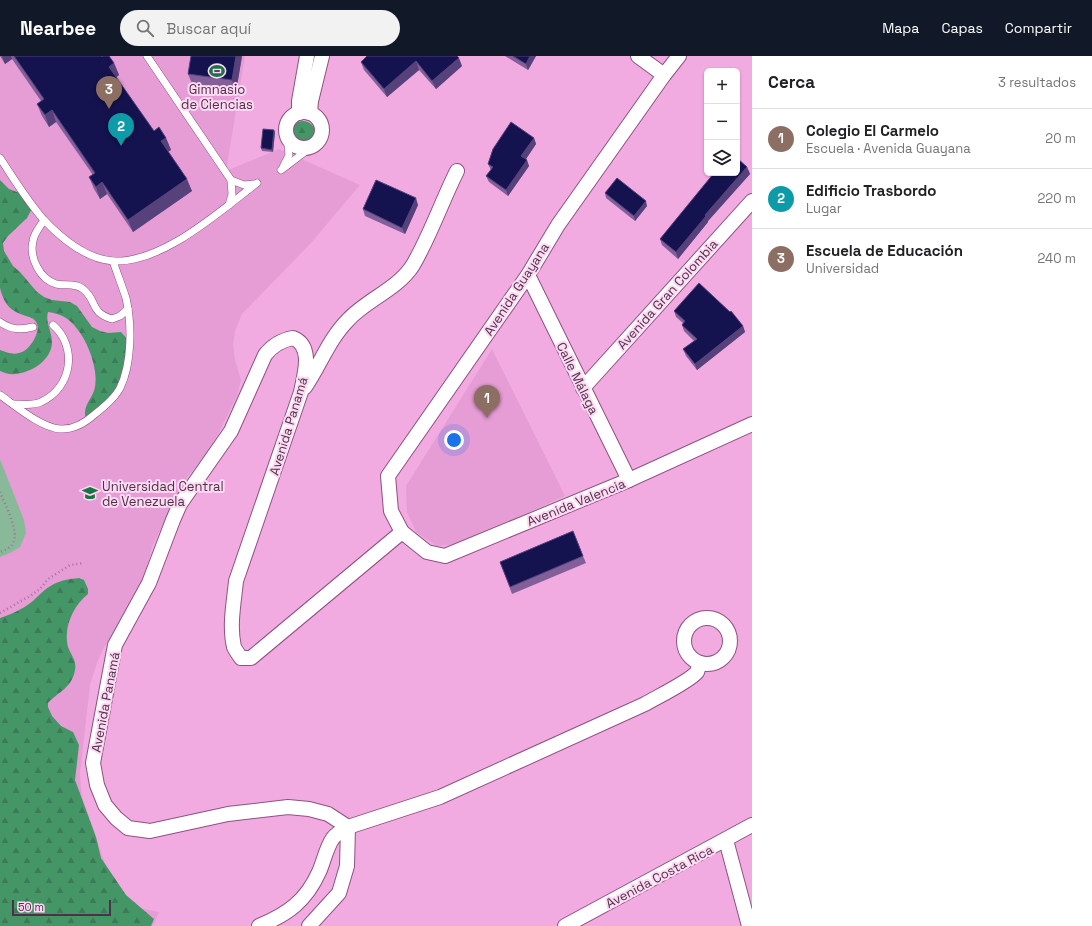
<!DOCTYPE html>
<html lang="es">
<head>
<meta charset="utf-8">
<style>
	body { margin:0; font-family:"Space Grotesk",sans-serif; background:#f2f2f2; color:#202124 }
	.controls { position:absolute; right:12px; top:12px; display:grid; overflow:hidden; border-radius:6px; box-shadow:0 1px 3px #0004 }
	.controls button { width:36px; height:36px; display:grid; place-items:center; padding:0; border:0; border-bottom:1px solid #e0e0e0; background:#fff; color:#202124; font:20px sans-serif }
	.scale { position:absolute; left:12px; bottom:10px; width:99px; box-sizing:border-box; padding-left:4px; border:2px solid #4d3146; border-top:0; font-size:11px; line-height:14px; white-space:nowrap; color:#4d3146; -webkit-text-stroke:3px #fdd9f4; paint-order:stroke }
	.you { position:absolute; left:454px; top:384px; width:14px; height:14px; margin:-10px; border:3px solid #fff; border-radius:50%; background:#1a73e8; box-shadow:0 0 0 6px #1a73e833 }
	.badge { display:grid; place-items:center; width:26px; height:26px; border-radius:50%; background:#111827; color:#fff; font-size:13px; font-weight:700 }
	.pin { position:absolute; translate:-50% -33px; filter:drop-shadow(0 1px 2px #0008) }
	.pin::after { content:''; position:absolute; top:21px; width:14px; height:12px; background:inherit; clip-path:polygon(0 0,100% 0,50% 100%) }
	.list { margin:0; padding:0; list-style:none }
	h2 { display:flex; justify-content:space-between; align-items:center; height:52px; margin:0; padding:0 16px; font-size:17px }
	h2 small { font-size:13px; font-weight:400; color:#757577 }
	.list li { display:grid; grid-template-columns:26px 1fr auto; gap:12px; align-items:center; box-sizing:border-box; height:60px; padding:0 16px; border-top:1px solid #e0e0e0 }
	.list b { display:block; font-size:15px; white-space:nowrap }
	.list p { margin:0; font-size:13px; white-space:nowrap; color:#757577 }
	.list em { font-size:13px; font-style:normal; color:#757577 }
	.icon { flex:none; width:22px; height:22px; fill:none; stroke:currentColor; stroke-width:2; stroke-linecap:round; stroke-linejoin:round }
	.map { position:relative; flex:none; width:752px; height:870px; overflow:hidden }
	header { display:flex; align-items:center; gap:24px; box-sizing:border-box; height:56px; padding:0 20px; background:#111827; color:#fff }
	header strong { font-size:19px }
	nav { display:flex; gap:22px; margin-inline-start:auto; font-size:14px }
	.search { width:280px; height:36px; background:#f2f2f2; display:flex; align-items:center; gap:10px; box-sizing:border-box; padding:0 14px; border-radius:22px; color:#757577; font-size:15px }
	main { display:flex }
	aside { flex:1; background:#fff }
	.map>svg:first-child { display:block }
</style>
</head>
<body>
<header>
<strong>Nearbee</strong>
<div class="search"><svg class="icon" aria-label="search" viewBox="0 0 24 24"><circle cx="10" cy="10" r="6"/><path d="M15 15l6 6"/></svg>Buscar aquí</div>
<nav><a>Mapa</a><a>Capas</a><a>Compartir</a></nav>
</header>
<main>
<div class="map">
<svg width="752" height="870" viewBox="0 0 752 870">
	<defs>
		<pattern id="forest-firs" width="22" height="20" patternUnits="userSpaceOnUse"><rect width="22" height="20" fill="#459667"/><path d="M5 1l3.5 6h-7zM16 11l3.5 6h-7z" fill="#3c7b57"/></pattern>
	</defs>
	<rect width="100%" height="100%" fill="#f1abe0"/>
	<!-- built -->
	<g fill="#e69dd5">
		<path d="M 0,0 L 245,0 L 226,115 L 279,93 L 360,129 L 310,188 L 242,258 L 235,275 L 233,289 L 235,304 L 241,324 L 237,340 L 217,380 L 207,397 L 188,420 L 170,454 L 152,491 L 141,535 L 117,575 L 104,591 L 97,607 L 90,629 L 80,718 L 82,741 L 119,848 L 159,856 L 153,870 L 0,870 Z"/>
		<path d="M 492,293 L 565,440 L 459,488 L 437,490 L 416,476 L 407,456 L 406,430 Z"/>
	</g>
	<!-- forest -->
	<g fill="url(#forest-firs)">
		<circle cx="303" cy="77" r="12"/>
		<path d="M 0,124 L 9,133 L 25,139 L 33,151 L 27,162 L 8,180 L 3,187 L 4,195 L 13,210 L 20,216 L 37,236 L 44,241 L 52,244 L 70,246 L 77,250 L 92,271 L 100,275 L 108,277 L 121,276 L 129,285 L 119,333 L 87,365 C 80,351 93,343 95,331 C 99,310 84,274 66,262 C 60,258 54,257 48,256 C 45,266 52,276 52,286 C 52,304 31,317 15,318 C 10,319 5,317 0,315 L 0,294 C 8,297 15,300 24,295 C 31,291 42,274 36,266 C 34,262 29,261 26,260 C 10,255 4,248 0,232 Z"/>
		<path d="M 79,522 L 84,524 L 88,533 L 88,538 C 73,550 63,572 68,591 C 71,599 77,605 75,614 C 72,632 58,636 48,647 L 48,651 L 52,660 L 61,670 L 73,676 L 79,689 L 75,724 L 96,781 L 101,802 L 126,839 L 154,863 L 151,870 L 0,870 L 0,562 C 12,558 23,553 33,545 C 39,539 45,533 52,529 C 61,524 70,523 79,522 Z"/>
	</g>
	<!-- pitch -->
	<path fill="#88ba99" d="M 0,403 L 24,464 L 26,477 L 20,491 L 10,497 L 0,501 Z"/>
	<g fill="none" stroke-linecap="round" stroke-linejoin="round">
		<defs>
			<g id="service">
				<path d="M 147,0 L 231,124 L 232,138 L 229,149"/>
				<path d="M 0,102 C 14,123 27,145 44,164 C 62,183 86,203 113,205 C 162,208 220,155 257,127"/>
				<path d="M 283,111 L 289,99 L 287,80"/>
				<path d="M 281,114 L 314,89"/>
				<path d="M 231,124 L 244,129 L 255,128"/>
				<path d="M 44,164 C 40,171 34,177 33,185 C 29,202 40,223 56,228 C 65,230 76,227 83,233 C 98,245 89,256 112,263 L 120,260 L 128,253"/>
				<path d="M 0,266 C 11,274 21,274 33,271"/>
				<path d="M 0,339 C 16,350 40,371 60,373 C 74,374 85,367 95,358 C 104,351 115,342 120,332 C 132,308 132,268 126,242 C 122,230 117,217 113,205"/>
				<path d="M 13,348 C 22,348 33,350 41,346 C 72,332 78,291 53,269"/>
			</g>
			<g id="minor">
				<path d="M 638,0 L 664,19"/>
				<path d="M 679,0 L 664,19 L 558,169 L 528,219 L 388,420 L 391,455 L 402,476 L 427,496 L 445,500 L 629,424 L 752,368"/>
				<circle cx="304" cy="74" r="18"/>
				<path d="M 299,57 L 299,45 L 307,0"/>
				<path d="M 310,57 L 311,45 L 322,0"/>
				<path d="M 528,219 L 629,424"/>
				<path d="M 305,331 C 320,309 329,283 348,264 C 366,244 398,233 413,209 C 430,180 442,145 457,115"/>
				<path d="M 583,332 L 752,145"/>
				<circle cx="707" cy="585" r="23"/>
				<path d="M 726,784 L 749,870"/>
				<path d="M 259,870 C 288,858 306,845 319,816 C 324,805 326,792 333,782 C 337,777 343,774 348,771 L 328,758 L 309,753 L 288,751 L 228,758 L 150,775 L 128,772 L 116,762 L 105,749 L 97,729 L 93,707 L 115,589 L 149,527 L 173,464 L 180,448 L 231,375 L 265,299 C 272,290 282,284 293,282 C 314,290 304,320 301,336 L 236,525 C 234,546 229,570 234,591 C 236,595 239,599 241,602 L 251,602 L 402,476"/>
				<path d="M 309,870 L 339,837 L 347,810 L 348,771 L 440,741 L 645,648 C 657,641 690,625 697,616 C 698,613 699,610 700,607"/>
				<path d="M 565,870 L 752,769"/>
			</g>
		</defs>
		<!-- service casing -->
		<use href="#service" stroke="#8f5182" stroke-width="8"/>
		<!-- minor casing -->
		<use href="#minor" stroke="#8f5182" stroke-width="16"/>
		<!-- path -->
		<g stroke="#a37197" stroke-width="2.5" stroke-dasharray="1 3" stroke-linecap="butt">
			<path d="M 0,436 C 4,447 20,476 13,487 C 11,492 5,494 0,496"/>
			<path d="M 0,557 L 30,540 L 40,533 L 48,523 L 70,509 L 83,507"/>
		</g>
		<!-- service -->
		<use href="#service" stroke="#fff" stroke-width="7"/>
		<!-- minor -->
		<use href="#minor" stroke="#fff" stroke-width="14"/>
	</g>
	<!-- wall -->
	<g fill="#825f98">
		<path d="M 0,0 L 102,0 L 114,7 L 119,19 L 116,21 L 154,75 L 166,82 L 171,94 L 168,95 L 192,135 L 133,176 L 107,138 L 100,143 L 94,133 L 89,121 L 93,119 L 56,66 L 49,71 L 42,60 L 37,48 L 41,45 L 12,3 L 5,8 Z"/>
		<path d="M 242,0 L 236,36 L 193,30 L 188,18 Z"/>
		<path d="M 367,0 L 462,10 L 436,33 L 419,14 L 387,41 L 364,14 L 361,6 Z"/>
		<path d="M 505,0 L 536,0 L 528,14 Z"/>
		<path d="M 275,76 L 273,96 L 262,95 L 261,92 Z"/>
		<path d="M 534,82 L 536,88 L 526,103 L 529,110 L 508,140 L 489,126 L 486,120 L 491,114 L 488,108 Z"/>
		<path d="M 747,111 L 750,118 L 708,165 L 708,166 L 678,203 L 662,189 L 660,183 L 712,120 L 709,117 L 737,117 Z"/>
		<path d="M 605,137 L 647,150 L 635,165 L 606,142 Z"/>
		<path d="M 418,149 L 405,178 L 365,160 L 363,153 Z"/>
		<path d="M 674,255 L 743,270 L 745,276 L 697,314 L 686,300 L 683,293 L 694,285 L 684,275 L 682,269 L 683,267 L 676,261 Z"/>
		<path d="M 583,500 L 586,507 L 512,538 L 500,506 Z"/>
	</g>
	<!-- shaded-wall -->
	<g fill="#56417b">
		<path d="M 2,0 L 11,0 L 12,3 L 5,8 Z"/>
		<path d="M 236,0 L 242,0 L 236,36 L 232,24 Z"/>
		<path d="M 530,0 L 536,0 L 528,14 L 526,8 Z"/>
		<path d="M 459,2 L 462,10 L 436,33 L 432,25 Z"/>
		<path d="M 416,5 L 419,14 L 387,41 L 384,33 Z"/>
		<path d="M 114,7 L 119,19 L 114,23 L 109,11 Z"/>
		<path d="M 52,54 L 56,66 L 49,71 L 45,59 Z"/>
		<path d="M 274,74 L 275,76 L 273,96 L 272,94 Z"/>
		<path d="M 166,82 L 171,94 L 166,97 L 161,85 Z"/>
		<path d="M 534,82 L 536,88 L 524,106 L 521,100 Z"/>
		<path d="M 527,104 L 529,110 L 508,140 L 506,134 Z"/>
		<path d="M 747,111 L 750,118 L 708,165 L 708,166 L 678,203 L 676,196 L 705,159 Z"/>
		<path d="M 187,123 L 192,135 L 133,176 L 128,164 Z"/>
		<path d="M 102,126 L 107,138 L 100,143 L 96,131 Z"/>
		<path d="M 416,142 L 418,149 L 405,178 L 402,172 Z"/>
		<path d="M 646,145 L 647,150 L 635,165 L 634,160 Z"/>
		<path d="M 743,270 L 745,276 L 697,314 L 695,308 Z"/>
	</g>
	<!-- building -->
	<g fill="#141350" stroke="#56417b">
		<path d="M 14,0 L 102,0 L 102,1 L 103,0 L 109,0 L 114,7 L 109,11 L 154,75 L 159,71 L 166,82 L 161,85 L 187,123 L 128,164 L 102,126 L 96,131 L 89,121 L 95,117 L 52,54 L 45,59 L 37,48 L 44,43 Z"/>
		<path d="M 191,0 L 236,0 L 232,24 L 188,18 Z"/>
		<path d="M 367,0 L 457,0 L 459,2 L 432,25 L 416,5 L 384,33 L 361,6 Z"/>
		<path d="M 513,0 L 530,0 L 526,8 Z"/>
		<path d="M 511,66 L 534,82 L 521,100 L 527,104 L 506,134 L 486,120 L 493,111 L 488,108 L 493,93 Z"/>
		<path d="M 263,73 L 274,74 L 272,94 L 261,92 Z"/>
		<path d="M 737,102 L 747,111 L 705,159 L 706,160 L 676,196 L 660,183 L 714,117 L 737,117 Z"/>
		<path d="M 617,122 L 646,145 L 634,160 L 605,137 Z"/>
		<path d="M 376,124 L 416,142 L 402,172 L 363,153 Z"/>
		<path d="M 699,227 L 730,256 L 731,255 L 743,270 L 695,308 L 683,293 L 697,283 L 682,269 L 685,265 L 674,255 Z"/>
		<path d="M 573,475 L 583,500 L 510,531 L 500,506 Z"/>
	</g>
	<!-- icons -->
	<defs>
		<symbol id="stadium-bare" viewBox="-9 -9 18 18"><path d="M0-5a6.5 5 0 1 0 0 10a6.5 5 0 1 0 0-10ZM-3.5-1.8h7v3.6h-7Z" fill="#1b7245" stroke="#fdd9f4" stroke-width="2.5" paint-order="stroke"/></symbol>
		<symbol id="university-bare" viewBox="-9 -9 18 18"><path d="M0-5L7-2L0 1L-7-2ZM-4 1L0 2.5L4 1V4Q0 6-4 4Z" fill="#1b7245" stroke="#fdd9f4" stroke-width="2.5" paint-order="stroke"/></symbol>
	</defs>
	<g fill-rule="evenodd">
		<use href="#stadium-bare" x="206" y="4" width="22" height="22"/>
		<use href="#university-bare" x="79" y="426" width="22" height="22"/>
	</g>
	<g text-anchor="middle" stroke-width="4" stroke-linejoin="round" paint-order="stroke">
		<!-- poi labels -->
		<g font-size="13" fill="#4d3146" stroke="#fdd9f4">
			<text x="217" y="38">Gimnasio<tspan x="217" dy="15">de Ciencias</tspan></text>
			<text x="102" y="435" text-anchor="start">Universidad Central<tspan x="102" dy="15">de Venezuela</tspan></text>
		</g>
		<!-- street labels -->
		<g font-size="13" fill="#4d3146" stroke="#fdd9f4">
			<text transform="translate(516 233) rotate(-57)" y="5">Avenida Guayana</text>
			<text transform="translate(667 238) rotate(-48)" y="5">Avenida Gran Colombia</text>
			<text transform="translate(578 322) rotate(64)" y="5">Calle Málaga</text>
			<text transform="translate(288 370) rotate(-73)" y="5">Avenida Panamá</text>
			<text transform="translate(576 446) rotate(-22)" y="5">Avenida Valencia</text>
			<text transform="translate(105 646) rotate(-79)" y="5">Avenida Panamá</text>
			<text transform="translate(659 820) rotate(-28)" y="5">Avenida Costa Rica</text>
		</g>
	</g>
</svg>
<div class="controls">
<button>+</button>
<button>−</button>
<button><svg class="icon" aria-label="layers" viewBox="0 0 24 24"><path d="M12 4l9 5-9 5-9-5zM3 14l9 5 9-5"/></svg></button>
</div>
<div class="scale">50 m</div>
<div class="you"></div>
<div class="pin badge" style="left:487px;top:362px;background:#8d6e63">1</div>
<div class="pin badge" style="left:121px;top:90px;background:#0f9aa8">2</div>
<div class="pin badge" style="left:109px;top:53px;background:#8d6e63">3</div>
</div>
<aside>
<h2>Cerca<small>3 resultados</small></h2>
<ul class="list">
<li><span class="badge" style="background:#8d6e63">1</span><div><b>Colegio El Carmelo</b><p>Escuela · Avenida Guayana</p></div><em>20 m</em></li>
<li><span class="badge" style="background:#0f9aa8">2</span><div><b>Edificio Trasbordo</b><p>Lugar</p></div><em>220 m</em></li>
<li><span class="badge" style="background:#8d6e63">3</span><div><b>Escuela de Educación</b><p>Universidad</p></div><em>240 m</em></li>
</ul>
</aside>
</main>
</body>
</html>
